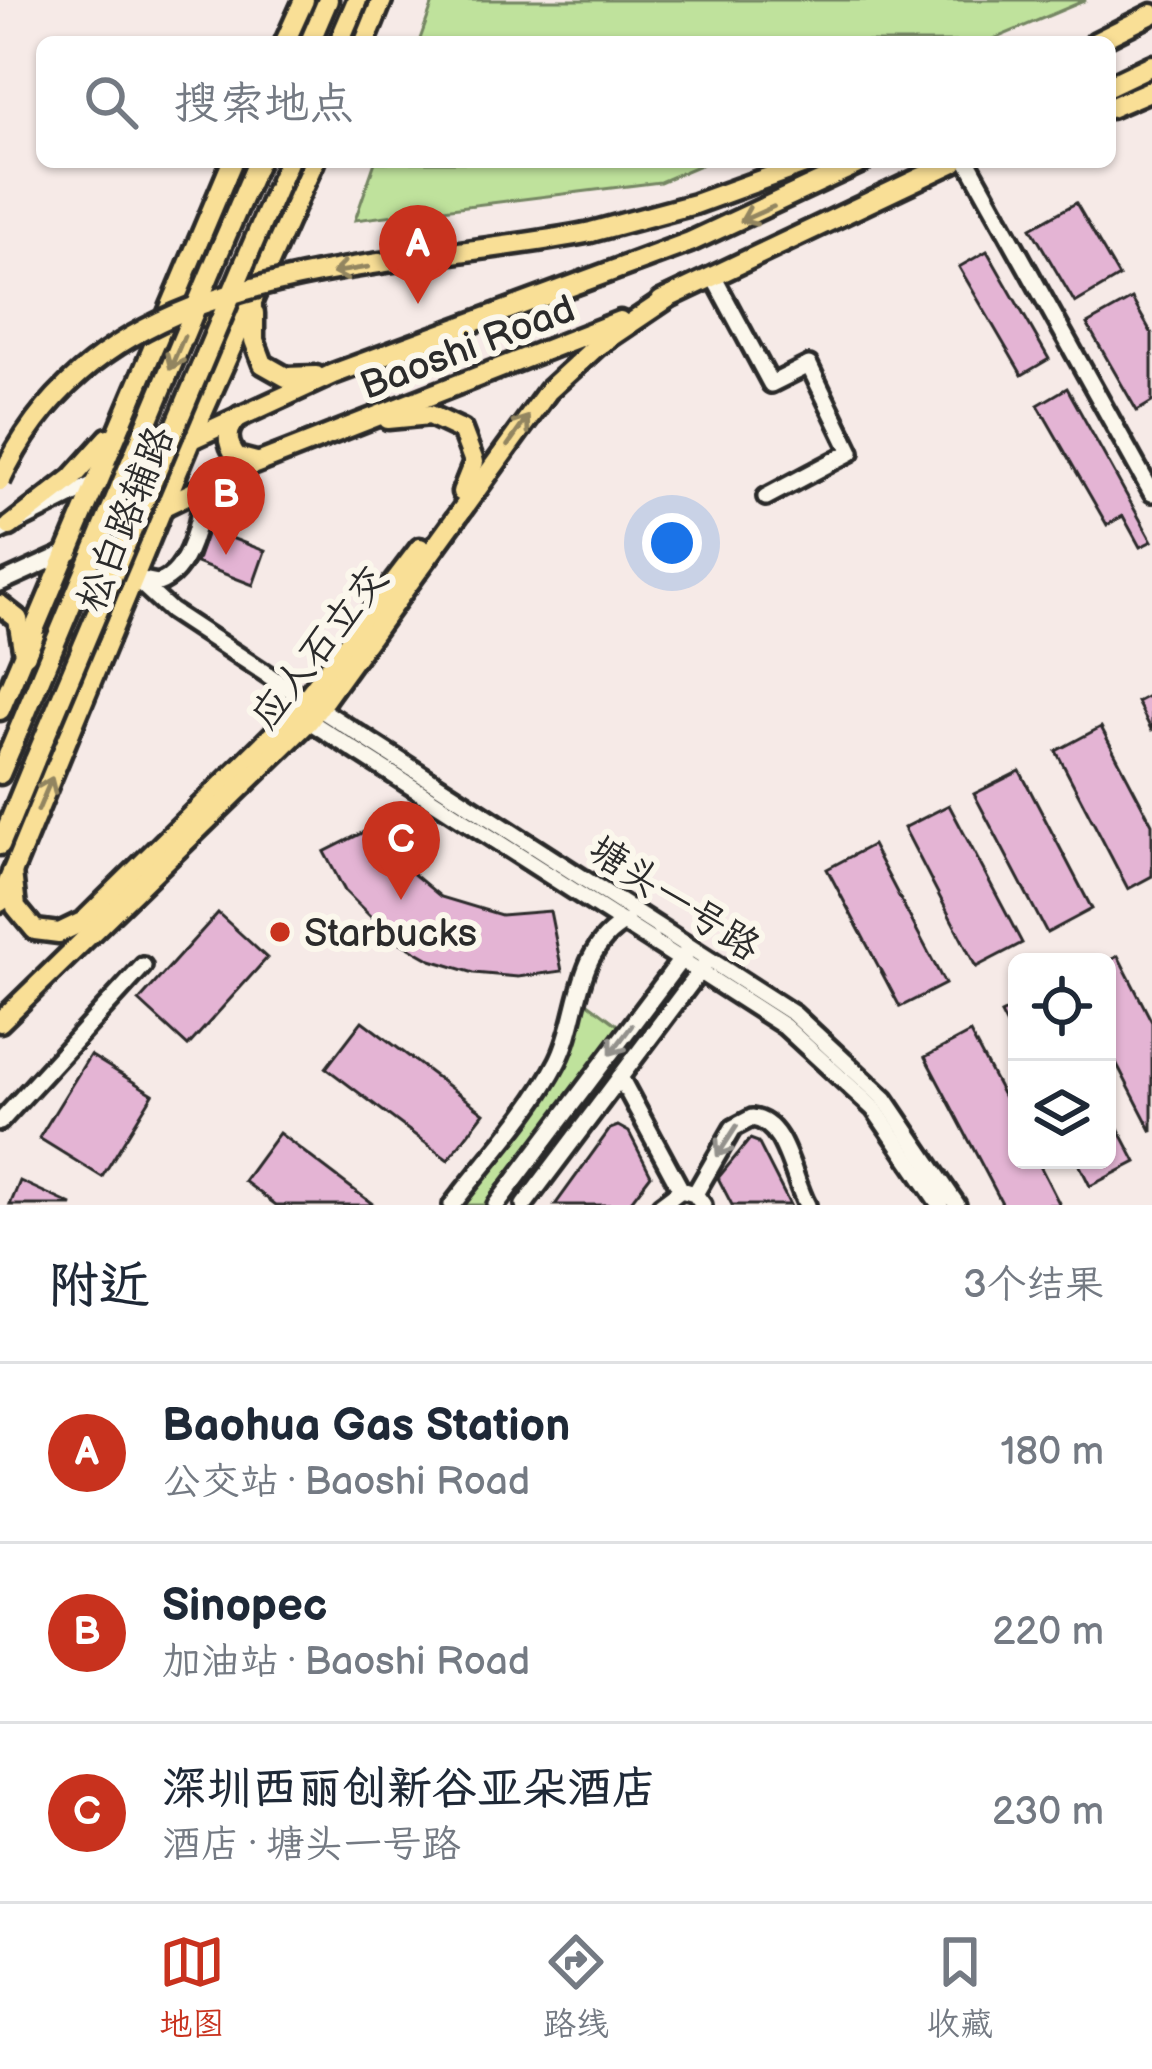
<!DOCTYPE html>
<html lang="zh">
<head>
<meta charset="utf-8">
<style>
	body { margin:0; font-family:"Balsamiq Sans","LXGW WenKai TC",sans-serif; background:#f2f2f3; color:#1f2937 }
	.controls { position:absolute; right:36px; bottom:36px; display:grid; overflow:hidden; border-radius:18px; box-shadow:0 3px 9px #0004 }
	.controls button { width:108px; height:108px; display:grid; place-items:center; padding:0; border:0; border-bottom:3px solid #e0e1e3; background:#fff; color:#1f2937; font:60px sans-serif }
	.you { position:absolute; left:672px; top:543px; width:42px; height:42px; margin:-30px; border:9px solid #fff; border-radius:50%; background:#1a73e8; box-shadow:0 0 0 18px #1a73e833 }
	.badge { display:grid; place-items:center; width:78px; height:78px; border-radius:50%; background:#c8321e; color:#fff; font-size:39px; font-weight:700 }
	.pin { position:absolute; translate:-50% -99px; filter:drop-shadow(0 3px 6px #0008) }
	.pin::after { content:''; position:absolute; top:63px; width:42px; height:36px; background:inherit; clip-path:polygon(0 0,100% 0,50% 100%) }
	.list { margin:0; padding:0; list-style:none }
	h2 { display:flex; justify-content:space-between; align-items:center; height:156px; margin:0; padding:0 48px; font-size:51px }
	h2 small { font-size:39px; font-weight:400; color:#747a83 }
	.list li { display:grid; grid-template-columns:78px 1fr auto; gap:36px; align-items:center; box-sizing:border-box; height:180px; padding:0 48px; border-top:3px solid #e0e1e3 }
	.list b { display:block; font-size:45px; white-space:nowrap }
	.list p { margin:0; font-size:39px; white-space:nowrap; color:#747a83 }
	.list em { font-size:39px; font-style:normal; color:#747a83 }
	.icon { flex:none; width:66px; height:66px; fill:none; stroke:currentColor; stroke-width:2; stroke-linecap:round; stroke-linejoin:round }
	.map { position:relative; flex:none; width:1152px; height:1205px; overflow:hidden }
	.search { position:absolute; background:#fff; box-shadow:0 3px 9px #0004; left:36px; right:36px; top:36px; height:132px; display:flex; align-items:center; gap:30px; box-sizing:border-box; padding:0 42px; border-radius:18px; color:#747a83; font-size:45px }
	.sheet { height:696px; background:#fff }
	nav { display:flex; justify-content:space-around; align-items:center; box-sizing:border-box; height:168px; border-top:3px solid #e0e1e3; background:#fff; font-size:33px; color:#747a83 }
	nav a { display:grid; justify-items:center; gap:6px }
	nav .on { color:#c8321e }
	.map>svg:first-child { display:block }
</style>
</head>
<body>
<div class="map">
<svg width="1152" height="1205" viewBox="0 0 1152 1205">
	<rect width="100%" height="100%" fill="#f6eae7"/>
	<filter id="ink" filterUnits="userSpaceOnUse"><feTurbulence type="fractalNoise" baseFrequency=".00833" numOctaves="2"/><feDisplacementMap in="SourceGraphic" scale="24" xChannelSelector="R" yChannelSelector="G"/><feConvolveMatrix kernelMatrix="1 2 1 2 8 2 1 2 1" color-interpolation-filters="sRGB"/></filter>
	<g filter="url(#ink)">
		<!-- green -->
		<g fill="#bfe29c" stroke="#758664" stroke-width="3">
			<path d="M 434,0 L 1086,0 L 987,42 L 419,42 Z"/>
			<path d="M 375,162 L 707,162 L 660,182 L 355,220 Z"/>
			<path d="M 584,1000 L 619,1026 L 484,1205 L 463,1205 L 567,1063 Z"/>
		</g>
		<!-- building -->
		<g fill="#e4b4d4" stroke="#2b2b2b" stroke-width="3">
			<path d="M 1076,203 L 1119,277 L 1075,303 L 1031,228 Z"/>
			<path d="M 987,251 L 1049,359 L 1022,375 L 959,267 Z"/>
			<path d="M 1132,299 L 1152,334 L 1152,402 L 1137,411 L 1087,324 Z"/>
			<path d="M 1067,388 L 1152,541 L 1140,547 L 1123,516 L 1107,525 L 1038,405 Z"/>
			<path d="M 208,529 L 265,551 L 253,585 L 196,563 Z"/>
			<path d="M 1152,694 L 1152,731 L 1137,702 Z"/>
			<path d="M 1101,727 L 1152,824 L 1152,876 L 1128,889 L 1056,751 Z"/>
			<path d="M 1020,771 L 1092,909 L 1047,933 L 974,794 Z"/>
			<path d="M 949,805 L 1022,943 L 976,967 L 904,828 Z"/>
			<path d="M 378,825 L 405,867 L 441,897 L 501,915 L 550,911 L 562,971 L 518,977 L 474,973 L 431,960 L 392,938 L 345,891 L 324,852 Z"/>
			<path d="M 872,845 L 945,984 L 900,1007 L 827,869 Z"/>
			<path d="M 218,913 L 267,958 L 188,1046 L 139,1001 Z"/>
			<path d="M 1118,956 L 1152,1022 L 1152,1132 L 1107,1045 L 1107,962 Z"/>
			<path d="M 1017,1006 L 1017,1045 L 1001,1014 Z"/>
			<path d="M 362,1021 L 484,1113 L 448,1160 L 326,1068 Z"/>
			<path d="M 970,1033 L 1017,1122 L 1017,1160 L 1037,1160 L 1060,1205 L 1003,1205 L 925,1057 Z"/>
			<path d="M 90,1055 L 153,1094 L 102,1177 L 39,1138 Z"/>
			<path d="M 1107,1107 L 1136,1162 L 1090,1186 L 1077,1160 L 1107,1160 Z"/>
			<path d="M 618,1126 L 629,1132 L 651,1175 L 628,1205 L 555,1205 L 610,1129 Z"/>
			<path d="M 279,1133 L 374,1205 L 276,1205 L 244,1181 Z"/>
			<path d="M 750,1139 L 758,1142 L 790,1205 L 732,1205 L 718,1178 Z"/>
			<path d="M 20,1181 L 72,1205 L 10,1205 Z"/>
		</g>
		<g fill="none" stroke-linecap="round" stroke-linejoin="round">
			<defs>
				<g id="minor">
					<path d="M 968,162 L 1152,493"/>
					<path d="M 713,276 L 771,384 L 809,365 L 851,452 L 766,497"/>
					<path d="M 0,531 L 96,483"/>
					<path d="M 135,578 L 171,611 L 306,700 L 794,1014 L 885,1099 L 957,1205"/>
					<path d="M 138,579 L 158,583 C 190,573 201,517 203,487"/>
					<path d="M 0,583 L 66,553"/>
					<path d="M 303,717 L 784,1026 L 874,1109 L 940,1205"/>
					<path d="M 620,1077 L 681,1190"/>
					<path d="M 0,1122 L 143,966"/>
					<path d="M 695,1194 L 733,1128 L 752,1118 C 786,1122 791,1175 807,1205"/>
					<path d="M 452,1205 C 487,1159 532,1112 558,1061 C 582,1014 573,950 626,922"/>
					<path d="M 496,1205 L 686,953"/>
					<path d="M 524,1205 L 706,963"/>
					<path d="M 661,1205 L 681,1190 L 695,1194 L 703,1205"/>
				</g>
				<g id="major">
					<path d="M 285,42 L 304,0"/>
					<path d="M 310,42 L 328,0"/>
					<path d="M 339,42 L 357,0"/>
					<path d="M 365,42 L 382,0"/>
					<path d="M 1096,42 L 1152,14"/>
					<path d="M 1110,85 L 1152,65"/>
					<path d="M 1110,108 L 1152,90"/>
					<path d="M 591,232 L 695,204 L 810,162"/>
					<path d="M 222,245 L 258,162"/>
					<path d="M 245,262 L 288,162"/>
					<path d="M 185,275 L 191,307 C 211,326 232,325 252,306"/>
					<path d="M 661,301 L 954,162"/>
					<path d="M 254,313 L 254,340 L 263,364 L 286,377 L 316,376"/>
					<path d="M 240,416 C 226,428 225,442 237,457 L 256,462"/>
					<path d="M 388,419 L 430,415 L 462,430 L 474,462 L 462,492"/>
					<path d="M 96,483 L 333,374 L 690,242 L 862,162"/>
					<path d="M 10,526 L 72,478 L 108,438"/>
					<path d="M 66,553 L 237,471 L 620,321"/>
					<path d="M 0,605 L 18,619 L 23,649"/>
					<path d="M 24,656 C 46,633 74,638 88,666"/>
					<path d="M 0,710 L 232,162"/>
					<path d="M 0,774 L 11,748"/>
					<path d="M 0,845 L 35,760"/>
					<path d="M 12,872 L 16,907 L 35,930 L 59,933 L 84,921 L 295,713 L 420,548"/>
					<path d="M 0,902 L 193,434 L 314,162"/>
					<path d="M 0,1022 L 309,721 L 548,391 L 597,346 L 668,298"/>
				</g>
			</defs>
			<!-- minor casing -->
			<use href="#minor" stroke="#2b2b2b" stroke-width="24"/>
			<!-- major casing -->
			<use href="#major" stroke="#2b2b2b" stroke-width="27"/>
			<!-- minor -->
			<use href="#minor" stroke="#fbf7ec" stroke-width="15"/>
			<!-- major -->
			<use href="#major" stroke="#f9df96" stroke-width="18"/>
			<defs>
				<g id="major-bridge">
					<path d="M 0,481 C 103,255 383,273 591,232"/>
					<path d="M 11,748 L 222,245"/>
					<path d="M 35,760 L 245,262"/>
				</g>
			</defs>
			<!-- major-bridge casing -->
			<use href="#major-bridge" stroke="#2b2b2b" stroke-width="27" stroke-linecap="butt"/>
			<!-- major-bridge -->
			<use href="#major-bridge" stroke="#f9df96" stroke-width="18"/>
		</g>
		<!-- one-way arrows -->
		<defs><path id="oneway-shaft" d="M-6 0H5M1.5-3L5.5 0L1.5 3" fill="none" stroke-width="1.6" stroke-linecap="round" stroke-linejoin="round" transform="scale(3)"/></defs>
		<g stroke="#928560">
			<use href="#oneway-shaft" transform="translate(757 214) rotate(156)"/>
			<use href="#oneway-shaft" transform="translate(350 270) rotate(171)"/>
			<use href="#oneway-shaft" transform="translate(177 353) rotate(113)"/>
			<use href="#oneway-shaft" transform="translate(518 431) rotate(-55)"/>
			<use href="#oneway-shaft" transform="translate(45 794) rotate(-67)"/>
		</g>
		<g stroke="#93918c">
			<use href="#oneway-shaft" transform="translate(621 1040) rotate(127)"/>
			<use href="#oneway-shaft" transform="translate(727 1141) rotate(123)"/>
		</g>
	</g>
	<!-- markers -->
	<circle fill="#c8321e" stroke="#fbf7ec" stroke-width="4.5" cx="280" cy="932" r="12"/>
	<g text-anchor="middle" stroke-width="12" stroke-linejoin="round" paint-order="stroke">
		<!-- street labels -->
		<g font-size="39" fill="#2b2b2b" stroke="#fbf7ec">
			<text transform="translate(467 346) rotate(-21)" y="14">Baoshi Road</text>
			<text transform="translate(124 518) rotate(-68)" y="14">松白路辅路</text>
			<text transform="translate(318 646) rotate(-52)" y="14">应人石立交</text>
			<text transform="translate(675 897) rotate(33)" y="14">塘头一号路</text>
		</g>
		<!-- poi labels -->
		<g font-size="39" fill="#2b2b2b" stroke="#fbf7ec" text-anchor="start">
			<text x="304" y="946">Starbucks</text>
		</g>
	</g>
</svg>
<div class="controls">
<button><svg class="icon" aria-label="locate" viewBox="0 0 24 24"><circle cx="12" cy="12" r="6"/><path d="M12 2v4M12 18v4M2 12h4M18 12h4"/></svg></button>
<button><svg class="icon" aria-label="layers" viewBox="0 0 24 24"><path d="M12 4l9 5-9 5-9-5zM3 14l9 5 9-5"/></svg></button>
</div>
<div class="you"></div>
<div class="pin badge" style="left:418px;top:304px">A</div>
<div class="pin badge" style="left:226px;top:555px">B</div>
<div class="pin badge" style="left:401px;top:900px">C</div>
<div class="search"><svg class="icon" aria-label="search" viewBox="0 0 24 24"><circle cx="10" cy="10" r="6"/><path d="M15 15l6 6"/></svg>搜索地点</div>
</div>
<section class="sheet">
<h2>附近<small>3个结果</small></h2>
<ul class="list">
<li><span class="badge">A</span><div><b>Baohua Gas Station</b><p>公交站 · Baoshi Road</p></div><em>180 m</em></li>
<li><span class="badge">B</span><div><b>Sinopec</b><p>加油站 · Baoshi Road</p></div><em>220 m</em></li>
<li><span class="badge">C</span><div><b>深圳西丽创新谷亚朵酒店</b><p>酒店 · 塘头一号路</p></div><em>230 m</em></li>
</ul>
</section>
<nav>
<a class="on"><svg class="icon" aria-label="map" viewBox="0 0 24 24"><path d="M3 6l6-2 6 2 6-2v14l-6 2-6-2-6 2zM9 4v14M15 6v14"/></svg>地图</a>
<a><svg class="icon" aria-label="directions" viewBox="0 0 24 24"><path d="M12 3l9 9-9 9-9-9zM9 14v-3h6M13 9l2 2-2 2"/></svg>路线</a>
<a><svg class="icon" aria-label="saved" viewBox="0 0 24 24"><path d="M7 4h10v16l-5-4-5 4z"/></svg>收藏</a>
</nav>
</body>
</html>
